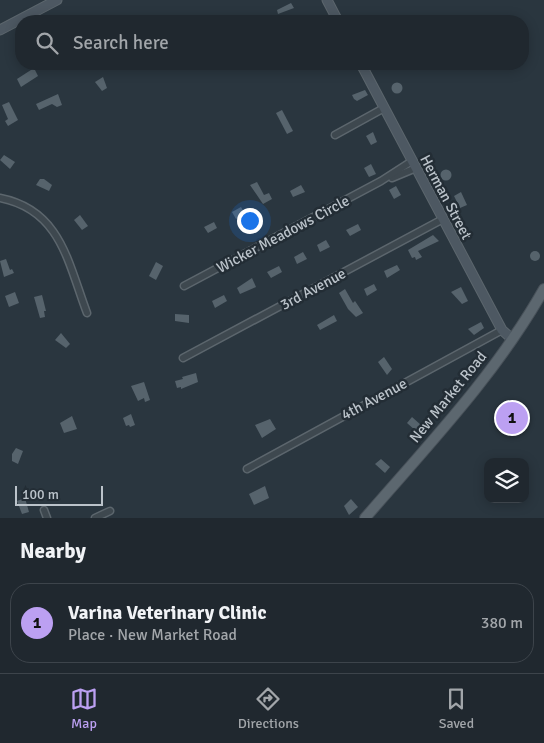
<!DOCTYPE html>
<html lang="en">
<head>
<meta charset="utf-8">
<style>
	body { margin:0; font-family:Signika,sans-serif; background:#2d343b; color:#f1f3f6 }
	.controls { position:absolute; right:15px; bottom:15px; display:grid; overflow:hidden; border-radius:10px; box-shadow:0 2px 12px #0003 }
	.controls button { width:45px; height:45px; display:grid; place-items:center; padding:0; border:0; border-bottom:1px solid #3d444b; background:#20282f; color:#f1f3f6; font:25px sans-serif }
	.scale { position:absolute; left:15px; bottom:12px; width:88px; box-sizing:border-box; padding-left:5px; border:2px solid #bbc3ca; border-top:0; font-size:14px; line-height:18px; white-space:nowrap; color:#bbc3ca; -webkit-text-stroke:4px #232d35; paint-order:stroke }
	.you { position:absolute; left:249px; top:220px; width:18px; height:18px; margin:-12px; border:4px solid #fff; border-radius:50%; background:#1a73e8; box-shadow:0 0 0 8px #1a73e833 }
	.badge { display:grid; place-items:center; width:32px; height:32px; border-radius:50%; background:#bca0f2; color:#111; font-size:16px; font-weight:700 }
	.pin { position:absolute; translate:-50% -50%; border:2px solid #fff; box-shadow:0 1px 5px #0006 }
	.list { margin:0; padding:0; list-style:none }
	h2 { display:flex; justify-content:space-between; align-items:center; height:65px; margin:0; padding:0 20px; font-size:21px }
	h2 small { font-size:16px; font-weight:400; color:#a2a6aa }
	.list li { display:grid; grid-template-columns:32px 1fr auto; gap:15px; align-items:center; box-sizing:border-box; height:80px; margin:0 10px 10px; padding:0 10px; border:1px solid #3d444b; border-radius:20px }
	.list b { display:block; font-size:19px; white-space:nowrap }
	.list p { margin:0; font-size:16px; white-space:nowrap; color:#a2a6aa }
	.list em { font-size:16px; font-style:normal; color:#a2a6aa }
	.icon { flex:none; width:28px; height:28px; fill:none; stroke:currentColor; stroke-width:2; stroke-linecap:round; stroke-linejoin:round }
	.map { position:relative; flex:none; width:544px; height:518px; overflow:hidden }
	.search { position:absolute; background:#20282f; box-shadow:0 2px 12px #0003; left:15px; right:15px; top:15px; height:55px; display:flex; align-items:center; gap:12px; box-sizing:border-box; padding:0 18px; border-radius:20px; color:#a2a6aa; font-size:19px }
	.sheet { height:155px; background:#20282f }
	nav { display:flex; justify-content:space-around; align-items:center; box-sizing:border-box; height:70px; border-top:1px solid #3d444b; background:#20282f; font-size:14px; color:#a2a6aa }
	nav a { display:grid; justify-items:center; gap:2px }
	nav .on { color:#bca0f2 }
	.map>svg:first-child { display:block }
</style>
</head>
<body>
<div class="map">
<svg width="544" height="518" viewBox="0 0 544 518">
	<rect width="100%" height="100%" fill="#2a363f"/>
	<!-- building -->
	<g fill="#56636c">
		<path d="M 291,3 L 294,8 L 278,14 L 277,10 Z"/>
		<path d="M 34,68 L 38,76 L 21,87 L 17,79 Z"/>
		<path d="M 103,77 L 107,88 L 102,91 L 95,82 Z"/>
		<circle cx="397" cy="88" r="5.5"/>
		<path d="M 365,90 L 368,95 L 357,101 L 354,99 L 352,95 Z"/>
		<path d="M 58,94 L 62,105 L 57,107 L 52,104 L 39,110 L 36,104 Z"/>
		<path d="M 9,102 L 18,120 L 8,126 L 5,121 L 8,119 L 2,105 Z"/>
		<path d="M 282,110 L 293,131 L 287,134 L 276,113 Z"/>
		<path d="M 373,132 L 377,142 L 371,145 L 366,136 Z"/>
		<path d="M 4,155 L 15,162 L 10,169 L 0,160 Z"/>
		<path d="M 371,164 L 376,174 L 369,177 L 364,168 Z"/>
		<circle cx="446" cy="175" r="5.5"/>
		<path d="M 40,179 L 44,179 L 52,185 L 49,191 L 36,185 Z"/>
		<path d="M 257,182 L 264,195 L 269,193 L 272,199 L 263,204 L 250,185 Z"/>
		<path d="M 301,185 L 305,192 L 293,197 L 290,191 Z"/>
		<path d="M 396,186 L 401,195 L 394,199 L 389,190 Z"/>
		<path d="M 461,192 L 467,205 L 460,208 L 454,196 Z"/>
		<path d="M 241,207 L 245,214 L 236,219 L 232,212 Z"/>
		<path d="M 80,215 L 88,226 L 82,230 L 74,220 Z"/>
		<path d="M 214,222 L 217,228 L 208,233 L 204,227 Z"/>
		<path d="M 358,224 L 361,230 L 350,236 L 346,230 Z"/>
		<path d="M 433,235 L 439,241 L 418,251 L 422,257 L 416,260 L 415,257 L 412,258 L 408,250 Z"/>
		<path d="M 326,240 L 330,247 L 320,252 L 317,245 Z"/>
		<circle cx="535" cy="256" r="5"/>
		<path d="M 303,252 L 307,259 L 297,264 L 294,257 Z"/>
		<path d="M 6,259 L 10,270 L 12,269 L 14,273 L 4,277 L 0,261 Z"/>
		<path d="M 156,262 L 163,266 L 156,280 L 149,276 Z"/>
		<path d="M 397,265 L 400,270 L 387,278 L 384,271 Z"/>
		<path d="M 279,266 L 282,272 L 271,278 L 267,272 Z"/>
		<path d="M 252,278 L 256,287 L 240,294 L 237,288 Z"/>
		<path d="M 374,284 L 377,290 L 367,296 L 364,289 Z"/>
		<path d="M 461,287 L 468,301 L 462,304 L 451,292 Z"/>
		<path d="M 345,289 L 353,303 L 355,301 L 363,313 L 356,317 L 348,309 L 339,293 Z"/>
		<path d="M 15,292 L 19,303 L 9,307 L 5,296 Z"/>
		<path d="M 42,295 L 46,311 L 44,311 L 45,317 L 40,318 L 34,297 Z"/>
		<path d="M 224,295 L 227,301 L 215,308 L 212,301 Z"/>
		<path d="M 175,314 L 189,315 L 189,323 L 175,321 Z"/>
		<path d="M 334,315 L 337,321 L 320,330 L 317,325 Z"/>
		<path d="M 481,322 L 484,328 L 474,335 L 468,329 Z"/>
		<path d="M 61,333 L 70,344 L 66,348 L 55,340 Z"/>
		<path d="M 384,357 L 392,369 L 387,375 L 378,362 Z"/>
		<path d="M 196,373 L 198,382 L 181,389 L 181,387 L 177,388 L 175,381 L 183,379 L 182,377 Z"/>
		<path d="M 144,382 L 150,400 L 145,402 L 144,398 L 138,401 L 131,386 Z"/>
		<path d="M 515,406 L 522,412 L 519,418 L 526,424 L 522,429 L 515,423 L 509,428 L 502,422 L 505,419 L 503,417 Z"/>
		<path d="M 131,414 L 135,425 L 130,427 L 129,425 L 126,426 L 123,418 Z"/>
		<path d="M 72,416 L 77,429 L 64,433 L 60,423 Z"/>
		<path d="M 412,417 L 421,425 L 416,431 L 407,423 Z"/>
		<path d="M 270,419 L 276,429 L 262,438 L 255,425 Z"/>
		<path d="M 16,448 L 23,451 L 18,464 L 12,461 L 12,454 Z"/>
		<path d="M 381,459 L 390,467 L 385,473 L 375,464 Z"/>
		<path d="M 265,486 L 269,498 L 254,505 L 249,494 Z"/>
		<path d="M 25,498 L 29,512 L 22,514 L 17,501 Z"/>
		<path d="M 351,499 L 358,507 L 349,515 L 344,506 Z"/>
	</g>
	<g fill="none" stroke-linecap="round" stroke-linejoin="round">
		<defs>
			<g id="street">
				<path d="M 335,135 L 384,108"/>
				<path d="M 392,178 L 416,168"/>
				<path d="M 0,198 C 61,210 68,263 87,313"/>
				<path d="M 184,286 L 381,181 L 412,161"/>
				<path d="M 183,358 L 443,219"/>
				<path d="M 247,469 L 502,330"/>
				<path d="M 44,510 L 47,518"/>
				<path d="M 95,518 L 110,511"/>
			</g>
			<g id="secondary">
				<path d="M 327,0 L 338,21"/>
				<path d="M 0,30 L 57,0"/>
				<path d="M 361,64 L 502,330 L 512,339"/>
			</g>
			<path id="primary" d="M 365,518 C 429,444 496,374 544,289"/>
		</defs>
		<!-- street casing -->
		<use href="#street" stroke="#5c666d" stroke-width="9"/>
		<!-- secondary casing -->
		<use href="#secondary" stroke="#5c666d" stroke-width="11"/>
		<!-- primary casing -->
		<use href="#primary" stroke="#485159" stroke-width="12"/>
		<!-- street -->
		<use href="#street" stroke="#3e484f" stroke-width="6"/>
		<!-- secondary -->
		<use href="#secondary" stroke="#4d5862" stroke-width="9"/>
		<!-- primary -->
		<use href="#primary" stroke="#5c676f" stroke-width="10"/>
	</g>
	<g text-anchor="middle" stroke-width="5" stroke-linejoin="round" paint-order="stroke">
		<!-- street labels -->
		<g font-size="15" fill="#bbc3ca" stroke="#232d35">
			<text transform="translate(446 197) rotate(62)" y="5">Herman Street</text>
			<text transform="translate(283 234) rotate(-28)" y="5">Wicker Meadows Circle</text>
			<text transform="translate(313 289) rotate(-28)" y="5">3rd Avenue</text>
			<text transform="translate(448 397) rotate(-51)" y="5">New Market Road</text>
			<text transform="translate(374 399) rotate(-28)" y="5">4th Avenue</text>
		</g>
	</g>
</svg>
<div class="controls">
<button><svg class="icon" aria-label="layers" viewBox="0 0 24 24"><path d="M12 4l9 5-9 5-9-5zM3 14l9 5 9-5"/></svg></button>
</div>
<div class="scale">100 m</div>
<div class="you"></div>
<div class="pin badge" style="left:512px;top:418px">1</div>
<div class="search"><svg class="icon" aria-label="search" viewBox="0 0 24 24"><circle cx="10" cy="10" r="6"/><path d="M15 15l6 6"/></svg>Search here</div>
</div>
<section class="sheet">
<h2>Nearby<small></small></h2>
<ul class="list">
<li><span class="badge">1</span><div><b>Varina Veterinary Clinic</b><p>Place · New Market Road</p></div><em>380 m</em></li>
</ul>
</section>
<nav>
<a class="on"><svg class="icon" aria-label="map" viewBox="0 0 24 24"><path d="M3 6l6-2 6 2 6-2v14l-6 2-6-2-6 2zM9 4v14M15 6v14"/></svg>Map</a>
<a><svg class="icon" aria-label="directions" viewBox="0 0 24 24"><path d="M12 3l9 9-9 9-9-9zM9 14v-3h6M13 9l2 2-2 2"/></svg>Directions</a>
<a><svg class="icon" aria-label="saved" viewBox="0 0 24 24"><path d="M7 4h10v16l-5-4-5 4z"/></svg>Saved</a>
</nav>
</body>
</html>
